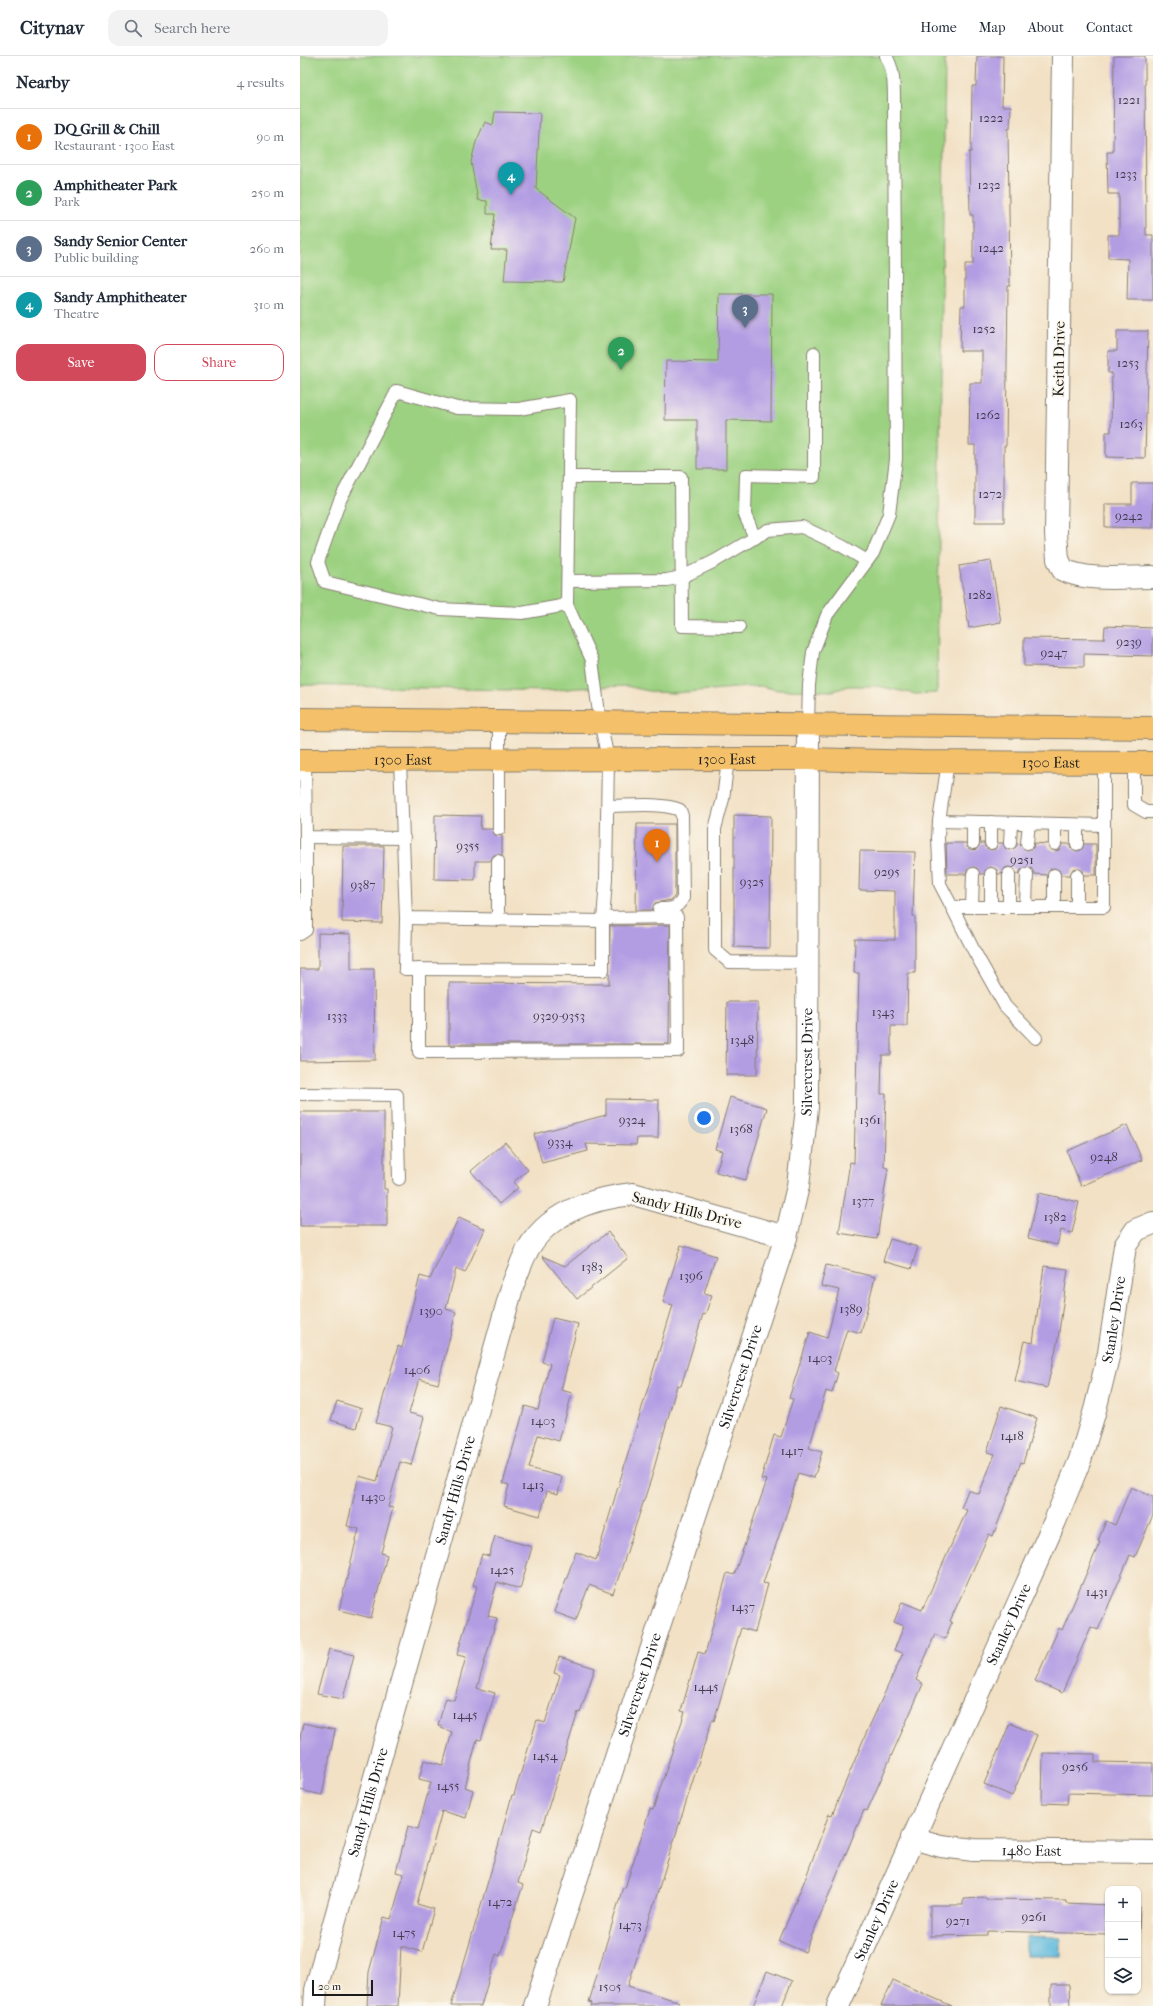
<!DOCTYPE html>
<html lang="en">
<head>
<meta charset="utf-8">
<style>
	body { margin:0; font-family:"IM FELL French Canon",serif; background:#f2f2f3; color:#1f2937 }
	.controls { position:absolute; right:12px; bottom:12px; display:grid; overflow:hidden; border-radius:8px; box-shadow:0 1px 3px #0004 }
	.controls button { width:36px; height:36px; display:grid; place-items:center; padding:0; border:0; border-bottom:1px solid #e0e1e3; background:#fff; color:#1f2937; font:20px sans-serif }
	.scale { position:absolute; left:12px; bottom:10px; width:61px; box-sizing:border-box; padding-left:4px; border:2px solid #1c1c1c; border-top:0; font-size:11px; line-height:14px; white-space:nowrap; color:#1c1c1c; -webkit-text-stroke:3px #fbf7ec; paint-order:stroke }
	.you { position:absolute; left:404px; top:1062px; width:14px; height:14px; margin:-10px; border:3px solid #fff; border-radius:50%; background:#1a73e8; box-shadow:0 0 0 6px #1a73e833 }
	.badge { display:grid; place-items:center; width:26px; height:26px; border-radius:50%; background:#d1495b; color:#fff; font-size:13px; font-weight:700 }
	.pin { position:absolute; translate:-50% -33px; filter:drop-shadow(0 1px 2px #0008) }
	.pin::after { content:''; position:absolute; top:21px; width:14px; height:12px; background:inherit; clip-path:polygon(0 0,100% 0,50% 100%) }
	.list { margin:0; padding:0; list-style:none }
	h2 { display:flex; justify-content:space-between; align-items:center; height:52px; margin:0; padding:0 16px; font-size:17px }
	h2 small { font-size:13px; font-weight:400; color:#747a83 }
	.list li { display:grid; grid-template-columns:26px 1fr auto; gap:12px; align-items:center; box-sizing:border-box; height:56px; padding:0 16px; border-top:1px solid #e0e1e3 }
	.list b { display:block; font-size:15px; white-space:nowrap }
	.list p { margin:0; font-size:13px; white-space:nowrap; color:#747a83 }
	.list em { font-size:13px; font-style:normal; color:#747a83 }
	.actions { display:flex; gap:8px; padding:12px 16px }
	.actions a { flex:1; padding:9px 0; border:1px solid #d1495b; border-radius:12px; text-align:center; font-size:14px; color:#d1495b }
	.actions .main { background:#d1495b; color:#fff }
	.icon { flex:none; width:22px; height:22px; fill:none; stroke:currentColor; stroke-width:2; stroke-linecap:round; stroke-linejoin:round }
	.map { position:relative; flex:none; width:853px; height:1950px; overflow:hidden }
	header { display:flex; align-items:center; gap:24px; box-sizing:border-box; height:56px; padding:0 20px; background:#fff; border-bottom:1px solid #e0e1e3 }
	header strong { font-size:19px }
	nav { display:flex; gap:22px; margin-inline-start:auto; font-size:14px }
	.search { width:280px; height:36px; background:#f2f2f3; display:flex; align-items:center; gap:10px; box-sizing:border-box; padding:0 14px; border-radius:12px; color:#747a83; font-size:15px }
	main { display:flex }
	aside { flex:1; background:#fff }
	.map>svg:first-child { display:block }
</style>
</head>
<body>
<header>
<strong>Citynav</strong>
<div class="search"><svg class="icon" aria-label="search" viewBox="0 0 24 24"><circle cx="10" cy="10" r="6"/><path d="M15 15l6 6"/></svg>Search here</div>
<nav><a>Home</a><a>Map</a><a>About</a><a>Contact</a></nav>
</header>
<main>
<aside>
<h2>Nearby<small>4 results</small></h2>
<ul class="list">
<li><span class="badge" style="background:#e8710a">1</span><div><b>DQ Grill &amp; Chill</b><p>Restaurant · 1300 East</p></div><em>90 m</em></li>
<li><span class="badge" style="background:#2e9e5b">2</span><div><b>Amphitheater Park</b><p>Park</p></div><em>250 m</em></li>
<li><span class="badge" style="background:#5c6f8a">3</span><div><b>Sandy Senior Center</b><p>Public building</p></div><em>260 m</em></li>
<li><span class="badge" style="background:#0f9aa8">4</span><div><b>Sandy Amphitheater</b><p>Theatre</p></div><em>310 m</em></li>
</ul>
<div class="actions"><a class="main">Save</a><a>Share</a></div>
</aside>
<div class="map">
<svg width="853" height="1950" viewBox="0 0 853 1950">
	<rect width="100%" height="100%" fill="#fbf7ec"/>
	<filter id="ink" filterUnits="userSpaceOnUse"><feTurbulence type="fractalNoise" baseFrequency=".025" numOctaves="2"/><feDisplacementMap in="SourceGraphic" scale="8" xChannelSelector="R" yChannelSelector="G"/><feConvolveMatrix kernelMatrix="1 2 1 2 8 2 1 2 1" color-interpolation-filters="sRGB"/></filter>
	<filter id="wash" filterUnits="userSpaceOnUse"><feTurbulence type="fractalNoise" baseFrequency=".012" numOctaves="4" result="noise"/><feDisplacementMap in="SourceGraphic" scale="16" xChannelSelector="R" yChannelSelector="G"/><feGaussianBlur stdDeviation="0.9" result="paint"/><feColorMatrix in="noise" values="0 0 0 0 0 0 0 0 0 0 0 0 0 0 0 0 0 1.4 0 .05"/><feComposite in="paint" operator="in"/></filter>
	<g filter="url(#wash)">
		<rect width="100%" height="100%" fill="#f2e1c5"/>
		<!-- green -->
		<path fill="#9cd181" stroke="#5c764e" d="M 0,0 L 645,0 L 637,637 L 615,638 L 577,630 L 549,630 L 533,635 L 478,634 L 460,630 L 374,637 L 353,636 L 326,630 L 279,632 L 247,635 L 0,629 Z"/>
		<!-- water -->
		<path fill="#5fbadd" stroke="#3e6b7c" d="M 726,1881 L 761,1882 L 761,1900 L 726,1900 Z"/>
		<g id="blocks">
			<!-- building -->
			<g fill="#b29de3">
				<path d="M 677,0 L 703,0 L 702,50 L 711,50 L 710,73 L 708,73 L 710,230 L 708,230 L 706,390 L 704,390 L 704,466 L 675,466 L 675,389 L 669,389 L 670,327 L 682,327 L 682,295 L 660,295 L 661,250 L 665,250 L 665,208 L 673,208 L 673,159 L 670,159 L 669,96 L 671,96 L 672,30 L 676,30 Z"/>
				<path d="M 814,0 L 845,0 L 846,179 L 853,179 L 853,244 L 827,244 L 828,203 L 808,202 L 808,179 L 819,179 L 819,138 L 808,138 L 807,96 L 813,96 Z"/>
				<path d="M 195,56 L 240,57 L 236,133 L 275,162 L 263,226 L 204,225 L 207,194 L 191,194 L 195,158 L 187,158 L 187,145 L 178,144 L 171,106 L 176,86 L 185,66 L 193,69 Z"/>
				<path d="M 419,238 L 472,238 L 471,365 L 426,364 L 426,413 L 397,413 L 397,364 L 365,364 L 366,305 L 418,306 Z"/>
				<path d="M 817,275 L 848,275 L 845,402 L 806,401 L 806,376 L 811,376 L 812,317 L 808,317 L 808,295 L 817,295 Z"/>
				<path d="M 832,427 L 853,427 L 853,472 L 805,471 L 805,448 L 832,448 Z"/>
				<path d="M 691,505 L 701,566 L 669,572 L 659,510 Z"/>
				<path d="M 805,570 L 853,572 L 853,600 L 784,598 L 784,611 L 724,610 L 724,582 L 804,583 Z"/>
				<path d="M 135,759 L 181,760 L 180,773 L 192,773 L 195,779 L 202,780 L 202,799 L 194,799 L 190,805 L 175,805 L 175,824 L 134,823 Z"/>
				<path d="M 434,759 L 471,760 L 470,892 L 434,891 Z"/>
				<path d="M 337,768 L 375,768 L 375,840 L 371,844 L 355,847 L 352,854 L 336,854 Z"/>
				<path d="M 646,787 L 666,787 L 667,791 L 673,794 L 677,793 L 680,787 L 684,787 L 685,791 L 691,794 L 695,793 L 698,787 L 703,787 L 706,793 L 710,794 L 716,791 L 718,787 L 727,794 L 733,792 L 734,787 L 748,788 L 749,792 L 755,795 L 759,794 L 762,788 L 770,788 L 771,792 L 777,795 L 781,794 L 784,788 L 796,788 L 796,819 L 784,819 L 783,815 L 777,812 L 773,813 L 770,819 L 761,819 L 760,815 L 754,812 L 750,813 L 747,819 L 734,818 L 731,812 L 727,811 L 721,814 L 719,818 L 716,818 L 715,814 L 709,811 L 705,812 L 702,818 L 698,818 L 697,814 L 691,811 L 687,812 L 684,818 L 680,818 L 677,812 L 673,811 L 667,814 L 666,818 L 647,818 Z"/>
				<path d="M 43,790 L 84,790 L 82,867 L 42,866 Z"/>
				<path d="M 560,795 L 615,796 L 613,860 L 615,860 L 615,917 L 608,917 L 607,970 L 591,970 L 591,999 L 582,999 L 581,1038 L 586,1038 L 584,1111 L 588,1112 L 577,1183 L 539,1177 L 550,1106 L 554,1107 L 559,917 L 554,917 L 555,883 L 595,884 L 595,835 L 559,834 Z"/>
				<path d="M 370,869 L 369,988 L 149,988 L 149,927 L 309,928 L 310,870 Z"/>
				<path d="M 18,877 L 51,878 L 51,913 L 74,913 L 75,1004 L 0,1005 L 0,913 L 18,913 Z"/>
				<path d="M 427,946 L 458,946 L 457,1019 L 426,1019 Z"/>
				<path d="M 430,1041 L 467,1052 L 446,1124 L 416,1116 L 422,1095 L 415,1093 Z"/>
				<path d="M 306,1043 L 359,1044 L 358,1082 L 337,1082 L 336,1089 L 286,1088 L 288,1095 L 242,1107 L 234,1078 L 306,1059 Z"/>
				<path d="M 0,1056 L 84,1056 L 84,1133 L 87,1133 L 87,1170 L 0,1170 Z"/>
				<path d="M 827,1069 L 842,1104 L 781,1130 L 767,1095 Z"/>
				<path d="M 205,1086 L 228,1114 L 213,1126 L 218,1132 L 199,1148 L 171,1115 Z"/>
				<path d="M 739,1137 L 779,1146 L 772,1177 L 761,1174 L 757,1189 L 728,1182 Z"/>
				<path d="M 159,1161 L 185,1173 L 165,1217 L 156,1213 L 146,1253 L 156,1256 L 138,1328 L 119,1323 L 109,1357 L 124,1361 L 111,1409 L 100,1406 L 88,1451 L 93,1452 L 81,1497 L 87,1499 L 71,1562 L 39,1554 L 59,1473 L 47,1470 L 59,1420 L 77,1425 L 92,1371 L 76,1367 L 98,1290 L 102,1292 L 120,1220 L 130,1223 Z"/>
				<path d="M 308,1176 L 328,1202 L 277,1243 L 242,1200 L 265,1210 Z"/>
				<path d="M 590,1183 L 618,1191 L 611,1213 L 583,1205 Z"/>
				<path d="M 381,1189 L 416,1200 L 404,1237 L 412,1239 L 405,1259 L 403,1258 L 381,1330 L 377,1329 L 351,1423 L 313,1538 L 289,1529 L 276,1564 L 254,1556 L 276,1496 L 296,1504 L 373,1249 L 363,1246 Z"/>
				<path d="M 526,1209 L 575,1221 L 561,1277 L 547,1273 L 534,1315 L 538,1317 L 532,1337 L 526,1335 L 509,1392 L 522,1396 L 514,1422 L 498,1417 L 489,1450 L 463,1527 L 468,1528 L 455,1576 L 441,1572 L 414,1665 L 412,1664 L 328,1930 L 380,1946 L 379,1950 L 291,1950 L 292,1947 L 289,1946 L 323,1831 L 325,1832 L 350,1753 L 353,1754 L 385,1656 L 381,1655 L 398,1596 L 405,1598 L 427,1517 L 434,1519 L 467,1424 L 461,1423 L 474,1379 L 481,1381 L 493,1343 L 489,1342 L 510,1276 L 527,1282 L 539,1234 L 521,1230 Z"/>
				<path d="M 744,1210 L 768,1213 L 758,1283 L 747,1332 L 715,1325 L 724,1285 L 733,1287 Z"/>
				<path d="M 253,1262 L 278,1268 L 261,1334 L 272,1337 L 259,1385 L 238,1379 L 229,1412 L 262,1421 L 258,1438 L 247,1435 L 240,1460 L 204,1450 L 209,1429 L 203,1427 L 225,1350 L 238,1354 L 250,1308 L 242,1306 Z"/>
				<path d="M 37,1345 L 62,1353 L 56,1372 L 31,1364 Z"/>
				<path d="M 701,1350 L 737,1362 L 723,1407 L 721,1406 L 693,1480 L 689,1478 L 650,1565 L 652,1566 L 645,1583 L 635,1578 L 616,1624 L 623,1628 L 567,1755 L 564,1754 L 505,1896 L 479,1885 L 506,1821 L 529,1758 L 532,1759 L 564,1682 L 603,1597 L 594,1594 L 604,1570 L 594,1566 L 602,1546 L 622,1554 L 667,1454 L 661,1452 L 668,1434 L 679,1438 L 695,1398 L 687,1396 Z"/>
				<path d="M 831,1431 L 853,1441 L 853,1459 L 835,1501 L 830,1499 L 798,1574 L 791,1571 L 762,1637 L 735,1625 L 759,1572 L 762,1574 L 800,1486 L 798,1485 L 806,1465 L 815,1469 Z"/>
				<path d="M 195,1480 L 232,1491 L 220,1533 L 197,1526 L 188,1560 L 197,1562 L 177,1632 L 195,1637 L 181,1684 L 177,1683 L 165,1731 L 173,1734 L 166,1762 L 142,1755 L 117,1848 L 134,1853 L 122,1896 L 101,1890 L 98,1950 L 67,1950 L 69,1916 L 84,1861 L 91,1863 L 104,1818 L 96,1816 L 108,1770 L 118,1773 L 131,1726 L 119,1723 L 124,1704 L 143,1709 L 152,1676 L 141,1672 L 142,1670 L 138,1669 L 146,1642 L 154,1644 L 166,1601 L 157,1599 L 177,1530 L 173,1529 L 182,1498 L 189,1500 Z"/>
				<path d="M 29,1593 L 54,1599 L 43,1643 L 17,1638 Z"/>
				<path d="M 259,1601 L 295,1612 L 280,1657 L 278,1656 L 241,1775 L 233,1772 L 218,1827 L 223,1829 L 200,1900 L 196,1898 L 181,1950 L 151,1950 L 194,1805 L 212,1739 L 214,1739 L 237,1664 L 245,1667 L 260,1619 L 254,1617 Z"/>
				<path d="M 3,1667 L 35,1674 L 22,1739 L 0,1734 L 0,1682 Z"/>
				<path d="M 710,1667 L 737,1679 L 712,1740 L 684,1728 Z"/>
				<path d="M 743,1697 L 795,1698 L 795,1706 L 853,1707 L 853,1739 L 768,1737 L 767,1748 L 742,1747 Z"/>
				<path d="M 686,1841 L 686,1843 L 766,1844 L 766,1847 L 808,1849 L 808,1878 L 687,1875 L 687,1879 L 630,1880 L 630,1849 L 663,1849 L 663,1842 Z"/>
				<path d="M 838,1851 L 840,1851 L 839,1879 L 838,1879 Z"/>
				<path d="M 467,1915 L 492,1925 L 482,1950 L 453,1950 Z"/>
				<path d="M 593,1924 L 652,1950 L 581,1950 Z"/>
				<path d="M 751,1929 L 769,1929 L 770,1950 L 751,1950 Z"/>
			</g>
		</g>
	</g>
	<g filter="url(#ink)">
		<use href="#blocks" fill-opacity="0" stroke="#877e70" stroke-width="1"/>
		<g fill="none" stroke-linecap="round" stroke-linejoin="round">
			<defs>
				<g id="service">
					<path d="M 269,421 L 381,421 L 382,570 L 439,571"/>
					<path d="M 455,482 L 445,459 L 446,419 L 514,421 L 514,297"/>
					<path d="M 268,525 L 367,524 L 382,521 L 415,505 L 468,474 L 502,471 L 542,490 L 567,505"/>
					<path d="M 508,668 L 509,629 L 513,596 L 527,559 L 573,497 L 589,458 L 596,403 L 594,45 C 594,30 594,13 586,0"/>
					<path d="M 428,703 L 423,743 L 415,773 L 415,894 L 429,906 L 508,907"/>
					<path d="M 5,704 L 6,781 L 104,782"/>
					<path d="M 100,704 L 106,862 L 303,865 L 306,823 L 308,703 L 300,665 L 292,604 L 267,549 L 222,557 L 140,553 L 25,526 L 18,506 L 40,444 L 97,335 L 157,352 L 219,353 L 270,344 L 267,549"/>
					<path d="M 648,706 L 639,765 L 638,782 L 640,828 L 652,851 L 804,851 L 804,706"/>
					<path d="M 834,707 L 834,749 L 846,756 L 853,756"/>
					<path d="M 308,750 C 328,750 362,746 380,754 L 382,760 L 383,842 C 377,853 372,853 359,853"/>
					<path d="M 639,765 L 804,769"/>
					<path d="M 673,766 L 673,787"/>
					<path d="M 691,766 L 691,787"/>
					<path d="M 777,769 L 777,788"/>
					<path d="M 199,773 L 199,664"/>
					<path d="M 710,787 L 711,767"/>
					<path d="M 727,787 L 729,767"/>
					<path d="M 755,788 L 755,768"/>
					<path d="M 691,818 L 691,851"/>
					<path d="M 754,819 L 754,851"/>
					<path d="M 777,819 L 777,851"/>
					<path d="M 652,851 L 674,895 L 705,950 L 736,982"/>
					<path d="M 672,851 L 673,818"/>
					<path d="M 709,851 L 709,818"/>
					<path d="M 726,851 L 727,818"/>
					<path d="M 106,862 L 105,913 L 303,914 L 303,865"/>
					<path d="M 198,864 L 198,805"/>
					<path d="M 0,878 L 6,874 L 6,781"/>
					<path d="M 119,913 L 119,996 L 378,995 L 377,861 L 303,862"/>
					<path d="M 0,1038 L 97,1039 L 99,1123"/>
				</g>
				<g id="minor">
					<path d="M 763,0 L 756,478 L 758,503 L 763,514 C 790,526 824,521 853,521"/>
					<path id="s1" d="M 612,1782 L 641,1790 L 674,1794 L 853,1796"/>
					<path id="s2" d="M 15,1950 L 16,1934 L 24,1903 L 213,1228 C 217,1219 220,1209 225,1199 C 244,1158 291,1142 333,1138 L 486,1181"/>
					<path id="s3" d="M 235,1950 L 486,1181 L 498,1130 L 507,1052 L 508,668"/>
					<path id="s4" d="M 538,1950 L 755,1465 L 780,1404 L 795,1354 L 809,1297 L 825,1190 L 836,1174 L 853,1167"/>
				</g>
				<g id="primary">
					<path d="M 0,663 L 853,672"/>
					<path id="s5" d="M 0,704 L 508,703 L 621,706 L 853,707"/>
				</g>
			</defs>
			<!-- service casing -->
			<use href="#service" stroke="#877e70" stroke-width="14"/>
			<!-- minor casing -->
			<use href="#minor" stroke="#877e70" stroke-width="24"/>
			<!-- primary casing -->
			<use href="#primary" stroke="#877e70" stroke-width="24"/>
			<!-- service -->
			<use href="#service" stroke="#fff" stroke-width="12"/>
			<!-- minor -->
			<use href="#minor" stroke="#fff" stroke-width="22"/>
			<!-- primary -->
			<use href="#primary" stroke="#f4c16a" stroke-width="22"/>
		</g>
	</g>
	<g text-anchor="middle" stroke-width="3" stroke-linejoin="round" paint-order="stroke">
		<!-- number labels -->
		<g font-size="13" fill="#423c4e">
			<text x="829" y="48">1221</text>
			<text x="691" y="66">1222</text>
			<text x="826" y="122">1233</text>
			<text x="689" y="133">1232</text>
			<text x="691" y="196">1242</text>
			<text x="684" y="277">1252</text>
			<text x="828" y="311">1253</text>
			<text x="688" y="363">1262</text>
			<text x="831" y="372">1263</text>
			<text x="690" y="442">1272</text>
			<text x="829" y="464">9242</text>
			<text x="680" y="543">1282</text>
			<text x="829" y="590">9239</text>
			<text x="754" y="601">9247</text>
			<text x="168" y="794">9355</text>
			<text x="722" y="808">9251</text>
			<text x="587" y="820">9295</text>
			<text x="452" y="830">9325</text>
			<text x="63" y="833">9387</text>
			<text x="583" y="960">1343</text>
			<text x="37" y="964">1333</text>
			<text x="259" y="964">9329-9353</text>
			<text x="442" y="988">1348</text>
			<text x="332" y="1068">9324</text>
			<text x="570" y="1068">1361</text>
			<text x="441" y="1077">1368</text>
			<text x="260" y="1090">9334</text>
			<text x="804" y="1105">9248</text>
			<text x="563" y="1149">1377</text>
			<text x="755" y="1165">1382</text>
			<text x="292" y="1215">1383</text>
			<text x="391" y="1224">1396</text>
			<text x="551" y="1257">1389</text>
			<text x="131" y="1259">1390</text>
			<text x="520" y="1306">1403</text>
			<text x="117" y="1318">1406</text>
			<text x="243" y="1369">1403</text>
			<text x="712" y="1384">1418</text>
			<text x="492" y="1399">1417</text>
			<text x="233" y="1433">1413</text>
			<text x="73" y="1445">1430</text>
			<text x="202" y="1518">1425</text>
			<text x="797" y="1540">1431</text>
			<text x="443" y="1555">1437</text>
			<text x="406" y="1635">1445</text>
			<text x="165" y="1663">1445</text>
			<text x="245" y="1704">1454</text>
			<text x="775" y="1715">9256</text>
			<text x="148" y="1734">1455</text>
			<text x="200" y="1850">1472</text>
			<text x="734" y="1865">9261</text>
			<text x="658" y="1869">9271</text>
			<text x="330" y="1873">1473</text>
			<text x="104" y="1881">1475</text>
			<text x="310" y="1935">1505</text>
		</g>
		<!-- street labels -->
		<g font-size="15" fill="#1c1c1c" stroke="#fbf7ec">
			<text transform="translate(759 303) rotate(-89)" y="5">Keith Drive</text>
			<text dy="5" stroke="none"><textPath href="#s5" startOffset="427">1300 East</textPath></text>
			<text dy="5" stroke="none"><textPath href="#s5" startOffset="103">1300 East</textPath></text>
			<text dy="5" stroke="none"><textPath href="#s5" startOffset="751">1300 East</textPath></text>
			<text dy="5" stroke="none"><textPath href="#s3" startOffset="986">Silvercrest Drive</textPath></text>
			<text transform="translate(387 1154) rotate(14)" y="5">Sandy Hills Drive</text>
			<text dy="5" stroke="none"><textPath href="#s4" startOffset="742">Stanley Drive</textPath></text>
			<text dy="5" stroke="none"><textPath href="#s3" startOffset="662">Silvercrest Drive</textPath></text>
			<text dy="5" stroke="none"><textPath href="#s2" startOffset="535">Sandy Hills Drive</textPath></text>
			<text dy="5" stroke="none"><textPath href="#s4" startOffset="418">Stanley Drive</textPath></text>
			<text dy="5" stroke="none"><textPath href="#s3" startOffset="338">Silvercrest Drive</textPath></text>
			<text dy="5" stroke="none"><textPath href="#s2" startOffset="211">Sandy Hills Drive</textPath></text>
			<text dy="5" stroke="none"><textPath href="#s1" startOffset="121">1480 East</textPath></text>
			<text dy="5" stroke="none"><textPath href="#s4" startOffset="94">Stanley Drive</textPath></text>
		</g>
	</g>
</svg>
<div class="controls">
<button>+</button>
<button>−</button>
<button><svg class="icon" aria-label="layers" viewBox="0 0 24 24"><path d="M12 4l9 5-9 5-9-5zM3 14l9 5 9-5"/></svg></button>
</div>
<div class="scale">20 m</div>
<div class="you"></div>
<div class="pin badge" style="left:357px;top:806px;background:#e8710a">1</div>
<div class="pin badge" style="left:321px;top:314px;background:#2e9e5b">2</div>
<div class="pin badge" style="left:445px;top:272px;background:#5c6f8a">3</div>
<div class="pin badge" style="left:211px;top:139px;background:#0f9aa8">4</div>
</div>
</main>
</body>
</html>
